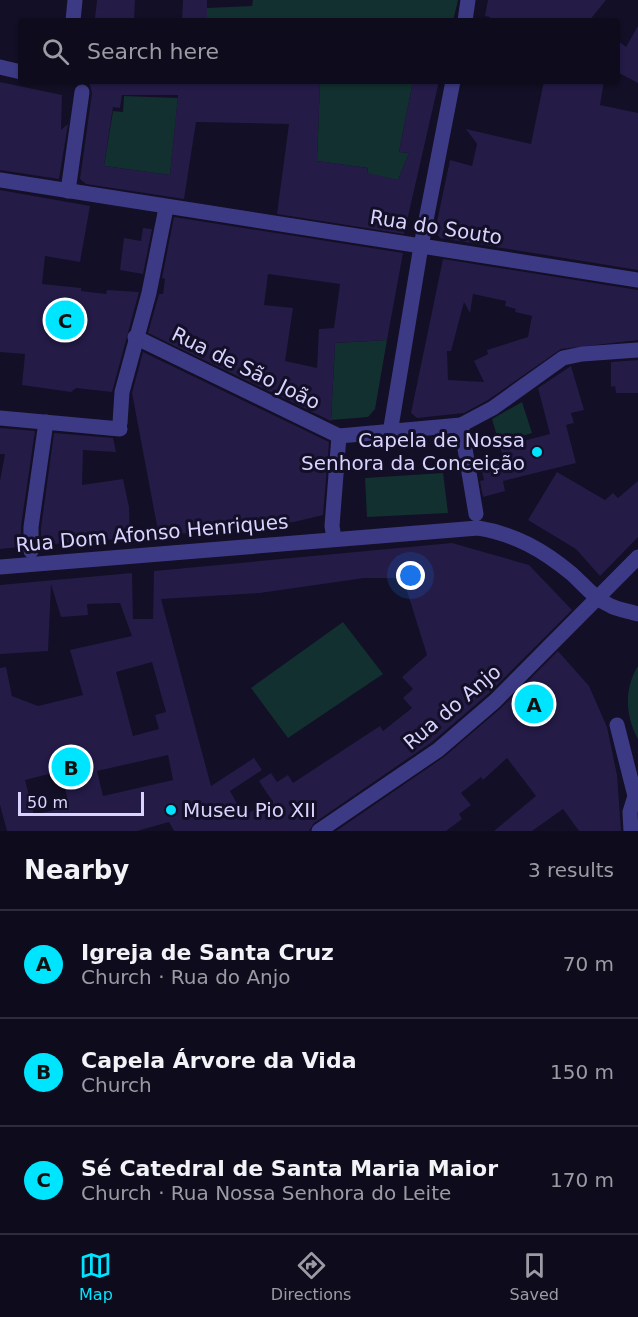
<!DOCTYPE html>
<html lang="en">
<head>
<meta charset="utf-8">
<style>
	body { margin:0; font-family:"DejaVu Sans",sans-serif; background:#171425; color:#f1f3f6 }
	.scale { position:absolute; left:18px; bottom:15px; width:126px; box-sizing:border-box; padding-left:6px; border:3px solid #d9d4ff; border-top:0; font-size:16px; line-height:21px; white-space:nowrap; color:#d9d4ff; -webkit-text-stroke:4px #130f26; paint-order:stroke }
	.you { position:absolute; left:411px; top:576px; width:21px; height:21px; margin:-15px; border:4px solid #fff; border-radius:50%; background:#1a73e8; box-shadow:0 0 0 9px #1a73e833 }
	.badge { display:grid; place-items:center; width:39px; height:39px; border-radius:50%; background:#00e5ff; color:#111; font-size:20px; font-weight:700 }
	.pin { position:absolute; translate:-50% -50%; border:3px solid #fff; box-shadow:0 2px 6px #0006 }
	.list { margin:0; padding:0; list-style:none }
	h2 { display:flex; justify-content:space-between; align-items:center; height:78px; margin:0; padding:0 24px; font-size:26px }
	h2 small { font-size:20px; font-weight:400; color:#9b9ba3 }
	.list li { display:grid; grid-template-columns:39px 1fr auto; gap:18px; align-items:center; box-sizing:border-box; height:108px; padding:0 24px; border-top:2px solid #2e2b3b }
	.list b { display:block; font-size:22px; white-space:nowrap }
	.list p { margin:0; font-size:20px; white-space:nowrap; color:#9b9ba3 }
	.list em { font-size:20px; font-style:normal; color:#9b9ba3 }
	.icon { flex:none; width:33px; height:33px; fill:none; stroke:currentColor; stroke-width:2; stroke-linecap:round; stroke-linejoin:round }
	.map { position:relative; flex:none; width:638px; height:831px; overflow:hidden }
	.search { position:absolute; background:#0e0b1c; box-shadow:0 2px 4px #0004; left:18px; right:18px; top:18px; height:66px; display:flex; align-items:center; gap:15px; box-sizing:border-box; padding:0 21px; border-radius:6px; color:#9b9ba3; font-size:22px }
	.sheet { height:402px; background:#0e0b1c }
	nav { display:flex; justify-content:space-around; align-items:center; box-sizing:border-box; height:84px; border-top:2px solid #2e2b3b; background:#0e0b1c; font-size:16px; color:#9b9ba3 }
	nav a { display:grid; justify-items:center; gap:3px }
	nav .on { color:#00e5ff }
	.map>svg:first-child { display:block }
</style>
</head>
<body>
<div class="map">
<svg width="638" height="831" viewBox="0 0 638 831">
	<rect width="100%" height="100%" fill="#130f26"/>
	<!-- green -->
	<g fill="#12302f">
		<path d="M 253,0 L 458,0 L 453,21 L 207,21 L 207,8 L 252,6 Z"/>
		<path d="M 320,81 L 413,81 L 399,152 L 409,153 L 398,180 L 367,174 L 368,168 L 317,161 Z"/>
		<path d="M 124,96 L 178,98 L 170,175 L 104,166 L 113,111 L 123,112 Z"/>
		<path d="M 387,340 L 375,409 L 368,417 L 331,420 L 335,343 Z"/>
		<path d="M 522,402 L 532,433 L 499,443 L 492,419 Z"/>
		<path d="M 443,473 L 448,513 L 367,517 L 365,478 Z"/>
		<path d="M 343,622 L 383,674 L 288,738 L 251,688 Z"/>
		<path d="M 638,666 L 638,739 C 625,716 624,688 638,666 Z"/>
	</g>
	<!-- building -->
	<g fill="#241b47" fill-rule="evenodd">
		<path d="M 97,0 L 135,0 L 134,21 L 106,21 L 106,19 L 95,18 Z"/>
		<path d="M 183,0 L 207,0 L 207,21 L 182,21 Z"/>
		<path d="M 488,0 L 606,0 L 589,21 L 489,21 L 490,17 L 485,16 Z"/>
		<path d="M 638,26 L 638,83 L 617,72 L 617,40 L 626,47 Z"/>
		<path d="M 89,81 L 320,81 L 317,161 L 368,168 L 367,173 L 398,180 L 409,153 L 399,152 L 413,81 L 439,81 L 404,234 L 277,214 L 289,124 L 196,122 L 184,199 L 86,184 L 80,179 L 92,93 ZM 122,95 L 178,95 L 170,175 L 104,166 L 113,107 L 120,108 Z"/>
		<path d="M 544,81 L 604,81 L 600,105 L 638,113 L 638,270 L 440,238 L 435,231 L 450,160 L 472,166 L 477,144 L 466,129 L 531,144 Z"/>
		<path d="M 0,82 L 62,95 L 61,130 L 68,124 L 59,179 L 0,170 Z"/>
		<path d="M 0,190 L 90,206 L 80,262 L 45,256 L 42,284 L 81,288 L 81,291 L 106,294 L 107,290 L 139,292 L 112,392 L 76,388 L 71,392 L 22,385 L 25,354 L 0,352 Z"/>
		<path d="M 174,217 L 403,253 L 387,340 L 335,343 L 331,421 L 148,333 L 159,294 L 163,294 L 165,279 L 162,278 ZM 268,274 L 340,284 L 334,328 L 319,329 L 317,368 L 285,361 L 293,308 L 264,305 Z"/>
		<path d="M 143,228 L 152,229 L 143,274 L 120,270 L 124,238 L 141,241 Z"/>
		<path d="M 443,259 L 638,290 L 638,340 L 561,349 L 488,400 L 464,413 L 417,418 L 411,413 ZM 473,294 L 506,301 L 505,306 L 516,309 L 515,312 L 532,316 L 528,337 L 487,350 L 488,354 L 474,361 L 484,382 L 448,380 L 447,351 L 451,351 L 464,302 L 470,313 Z"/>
		<path d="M 143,352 L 329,442 L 323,515 L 294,522 L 159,536 L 132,393 Z"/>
		<path d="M 638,360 L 638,393 L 616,393 L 615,386 L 611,387 L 611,362 Z"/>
		<path d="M 571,366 L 584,410 L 571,413 L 574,423 L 566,425 L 576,463 L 503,481 L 505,491 L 483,497 L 480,481 L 484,480 L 480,463 L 503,457 L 500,447 L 550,434 L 538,388 Z"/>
		<path d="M 0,428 L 35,431 L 21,526 L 21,547 L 0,549 L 0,481 L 5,454 L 0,454 Z"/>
		<path d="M 54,433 L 113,438 L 116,452 L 83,450 L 82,485 L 123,479 L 129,507 L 130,538 L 41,545 L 41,528 Z"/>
		<path d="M 557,472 L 605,500 L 613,493 L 618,498 L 638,481 L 638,537 L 600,576 L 576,549 L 528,520 Z"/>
		<path d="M 452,543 L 529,565 L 572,610 L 488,694 L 432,742 L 314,823 L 309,831 L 174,831 L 169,822 L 137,831 L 7,831 L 0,805 L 0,668 L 6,667 L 12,696 L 38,706 L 83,695 L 70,650 L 132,636 L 120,603 L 87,604 L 88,615 L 61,617 L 51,584 L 48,651 L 0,654 L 0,585 L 132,573 L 133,619 L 153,619 L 154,571 ZM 364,578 L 403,578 L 427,655 L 402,677 L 413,689 L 403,698 L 412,708 L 383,731 L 380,726 L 293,783 L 288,775 L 277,782 L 271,773 L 259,781 L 271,799 L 244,816 L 230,791 L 262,770 L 254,758 L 211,786 L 161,599 L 260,593 ZM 152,662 L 166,712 L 155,715 L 159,729 L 133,736 L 116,672 ZM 168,755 L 173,780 L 103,796 L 97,771 ZM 61,771 L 69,806 L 34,815 L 25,780 Z"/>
		<path d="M 558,651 L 589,686 L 607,727 L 617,775 L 621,831 L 579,831 L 563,809 L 532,831 L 494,831 L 536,796 L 507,758 L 483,780 L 481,777 L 461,793 L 471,805 L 459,814 L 462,819 L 446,831 L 336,831 L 444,757 L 501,708 Z"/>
	</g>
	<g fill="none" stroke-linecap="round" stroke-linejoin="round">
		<!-- minor -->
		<g stroke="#3d3a85" stroke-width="15">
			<path d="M 73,21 L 75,0"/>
			<path d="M 465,21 L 468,0"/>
			<path d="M 0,67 L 21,72"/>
			<path d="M 0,180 L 638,280"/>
			<path d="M 68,191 L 82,92"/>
			<path d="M 135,337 L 339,436 L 461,425"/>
			<path d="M 0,418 L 120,429"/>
			<path d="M 120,423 L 122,392 L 149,293 L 166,208"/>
			<path d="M 390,433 L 421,246 L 453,81"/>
			<path d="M 476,514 L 461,425 L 493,408 L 563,358 L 582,354 L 638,350"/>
			<path d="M 334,538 L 332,526 L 339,436"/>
			<path d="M 31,551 L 31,527 L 46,422"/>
			<path d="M 0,567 L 478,528 C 515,534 543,550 572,574 C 584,585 595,599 611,606 C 619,610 629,611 638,614"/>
			<path d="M 617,725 L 635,796"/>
			<path d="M 319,831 L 438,750 L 495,701 L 638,557"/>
			<path d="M 631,831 L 630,812 L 635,796"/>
		</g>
	</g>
	<!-- markers -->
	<g fill="#00e5ff" stroke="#130f26" stroke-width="2">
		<circle cx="537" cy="452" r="6"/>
		<circle cx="171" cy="810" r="6"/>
	</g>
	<g text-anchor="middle" stroke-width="6" stroke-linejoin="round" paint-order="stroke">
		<!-- street labels -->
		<g font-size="20" fill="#d9d4ff" stroke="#130f26">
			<text transform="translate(436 227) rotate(9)" y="7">Rua do Souto</text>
			<text transform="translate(246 368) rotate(26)" y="7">Rua de São João</text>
			<text transform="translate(152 533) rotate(-5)" y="7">Rua Dom Afonso Henriques</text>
			<text transform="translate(452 707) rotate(-40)" y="7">Rua do Anjo</text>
		</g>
		<!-- poi labels -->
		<g font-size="20" fill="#d9d4ff" stroke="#130f26" text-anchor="end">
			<text x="525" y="447">Capela de Nossa<tspan x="525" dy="23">Senhora da Conceição</tspan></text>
			<text x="183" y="817" text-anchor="start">Museu Pio XII</text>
		</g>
	</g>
</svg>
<div class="scale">50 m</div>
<div class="you"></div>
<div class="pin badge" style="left:534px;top:704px">A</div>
<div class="pin badge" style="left:71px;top:767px">B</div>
<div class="pin badge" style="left:65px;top:320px">C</div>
<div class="search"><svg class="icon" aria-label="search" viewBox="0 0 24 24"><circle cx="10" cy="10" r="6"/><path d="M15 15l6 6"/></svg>Search here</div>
</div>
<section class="sheet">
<h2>Nearby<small>3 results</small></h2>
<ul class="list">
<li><span class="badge">A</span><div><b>Igreja de Santa Cruz</b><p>Church · Rua do Anjo</p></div><em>70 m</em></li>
<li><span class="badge">B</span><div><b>Capela Árvore da Vida</b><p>Church</p></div><em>150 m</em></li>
<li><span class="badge">C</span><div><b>Sé Catedral de Santa Maria Maior</b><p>Church · Rua Nossa Senhora do Leite</p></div><em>170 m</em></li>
</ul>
</section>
<nav>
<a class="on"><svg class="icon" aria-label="map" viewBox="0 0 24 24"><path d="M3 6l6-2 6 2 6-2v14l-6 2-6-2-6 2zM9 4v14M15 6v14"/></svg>Map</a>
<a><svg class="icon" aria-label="directions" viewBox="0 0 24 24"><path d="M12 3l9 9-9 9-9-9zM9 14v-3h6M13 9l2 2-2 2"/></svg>Directions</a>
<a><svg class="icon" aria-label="saved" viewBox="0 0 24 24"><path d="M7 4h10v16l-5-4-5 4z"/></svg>Saved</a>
</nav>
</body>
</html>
